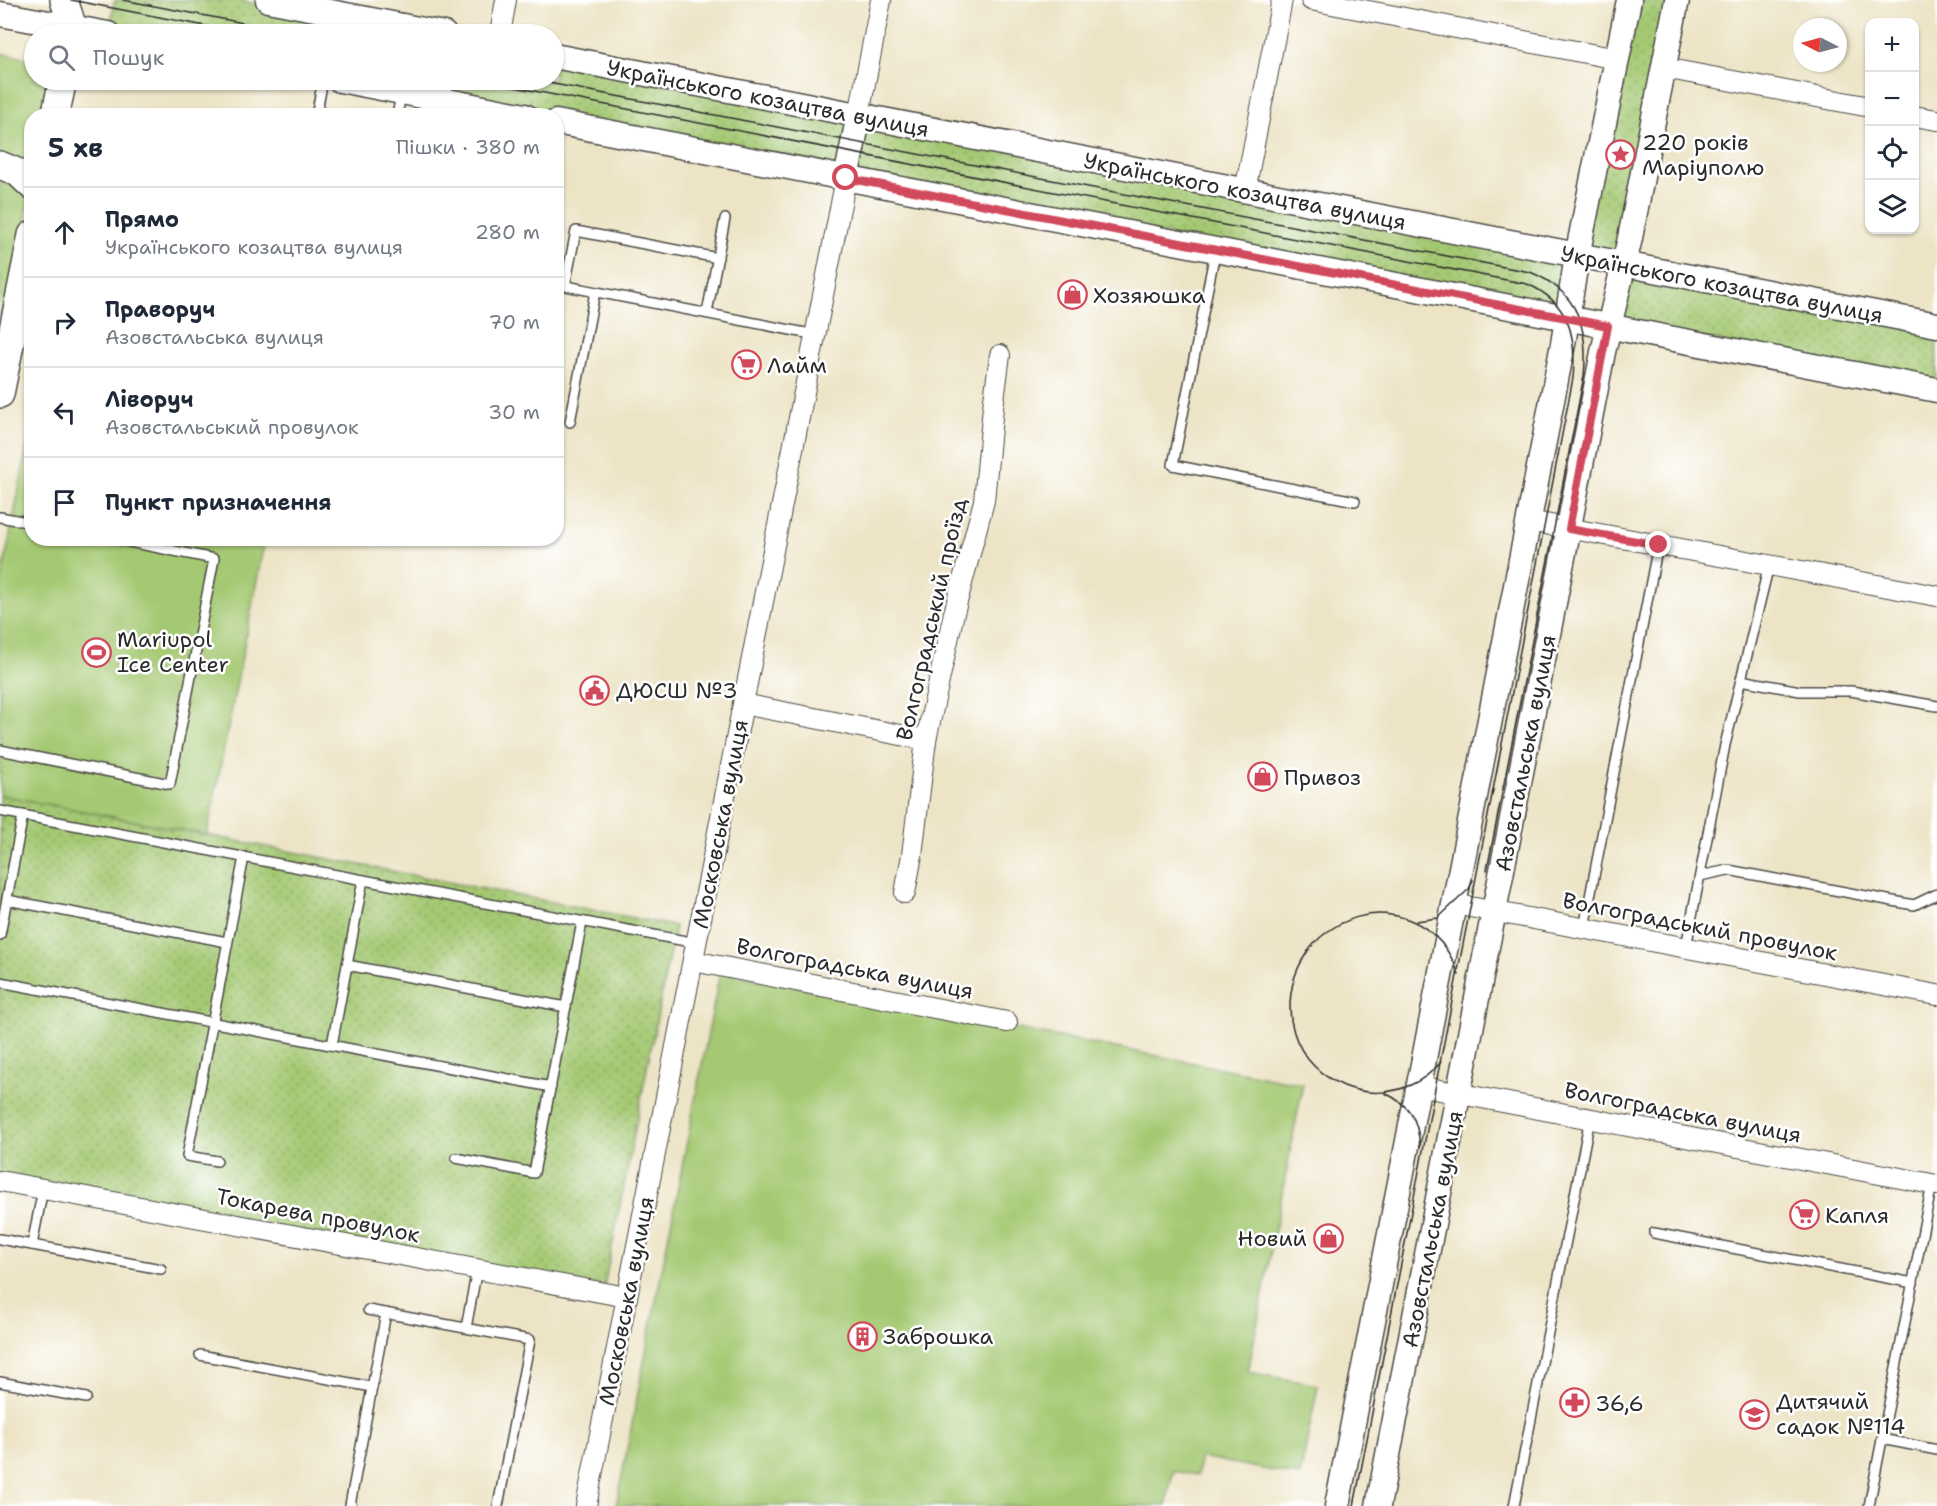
<!DOCTYPE html>
<html lang="uk">
<head>
<meta charset="utf-8">
<style>
	body { margin:0; font-family:"Shantell Sans",sans-serif; background:#f6f6f7; color:#1f2937 }
	.controls { position:absolute; right:18px; top:18px; display:grid; overflow:hidden; border-radius:12px; box-shadow:0 2px 4px #0004 }
	.controls button { width:54px; height:54px; display:grid; place-items:center; padding:0; border:0; border-bottom:2px solid #e0e1e3; background:#fff; color:#1f2937; font:30px sans-serif }
	.compass { position:absolute; left:1793px; top:18px; width:54px; height:54px; border-radius:50%; background:#fff; box-shadow:0 2px 4px #0004; rotate:276deg }
	.stop { position:absolute; width:18px; height:18px; margin:-14px; border:4px solid #d1495b; border-radius:50%; background:#fff }
	.stop.end { background:#d1495b; border-color:#fff; box-shadow:0 2px 6px #0008 }
	.list { margin:0; padding:0; list-style:none }
	h2 { display:flex; justify-content:space-between; align-items:center; height:78px; margin:0; padding:0 24px; font-size:26px }
	h2 small { font-size:20px; font-weight:400; color:#747a83 }
	.list li { display:grid; grid-template-columns:39px 1fr auto; gap:18px; align-items:center; box-sizing:border-box; height:90px; padding:0 24px; border-top:2px solid #e0e1e3 }
	.list b { display:block; font-size:22px; white-space:nowrap }
	.list p { margin:0; font-size:20px; white-space:nowrap; color:#747a83 }
	.list em { font-size:20px; font-style:normal; color:#747a83 }
	.icon { flex:none; width:33px; height:33px; fill:none; stroke:currentColor; stroke-width:2; stroke-linecap:round; stroke-linejoin:round }
	.map { position:relative; flex:none; width:1937px; height:1506px; overflow:hidden }
	.search { position:absolute; background:#fff; box-shadow:0 2px 4px #0004; left:24px; top:24px; width:540px; height:66px; display:flex; align-items:center; gap:15px; box-sizing:border-box; padding:0 21px; border-radius:33px; color:#747a83; font-size:22px }
	.panel { position:absolute; background:#fff; box-shadow:0 2px 4px #0004; left:24px; top:108px; width:540px; height:438px; border-radius:24px }
	.map>svg:first-child { display:block }
</style>
</head>
<body>
<div class="map">
<svg width="1937" height="1506" viewBox="0 0 1937 1506">
	<defs>
		<pattern id="grass-dots" width="8" height="8" patternUnits="userSpaceOnUse" patternTransform="scale(1.5)"><rect width="8" height="8" fill="#a5c973"/><path d="M2 2h.1M6 6h.1" fill="none" stroke="#87a35f" stroke-width="1.8" stroke-linecap="round"/></pattern>
	</defs>
	<rect width="100%" height="100%" fill="#fff"/>
	<filter id="ink" filterUnits="userSpaceOnUse"><feTurbulence type="fractalNoise" baseFrequency=".0167" numOctaves="2"/><feDisplacementMap in="SourceGraphic" scale="12" xChannelSelector="R" yChannelSelector="G"/><feConvolveMatrix kernelMatrix="1 2 1 2 8 2 1 2 1" color-interpolation-filters="sRGB"/></filter>
	<filter id="wash" filterUnits="userSpaceOnUse"><feTurbulence type="fractalNoise" baseFrequency=".008" numOctaves="4" result="noise"/><feDisplacementMap in="SourceGraphic" scale="24" xChannelSelector="R" yChannelSelector="G"/><feGaussianBlur stdDeviation="1.35" result="paint"/><feColorMatrix in="noise" values="0 0 0 0 0 0 0 0 0 0 0 0 0 0 0 0 0 1.4 0 .05"/><feComposite in="paint" operator="in"/></filter>
	<g filter="url(#wash)">
		<rect width="100%" height="100%" fill="#ede4c6"/>
		<!-- grass -->
		<g fill="url(#grass-dots)" stroke="#687a4f" stroke-width="1.5">
			<path d="M 115,0 L 237,0 L 413,34 L 138,34 L 109,29 Z"/>
			<path d="M 1632,0 L 1671,0 L 1620,258 L 1583,251 Z"/>
			<path d="M 554,62 L 851,120 L 842,171 L 369,80 L 554,80 Z"/>
			<path d="M 863,122 L 1571,261 L 1562,311 L 853,174 Z"/>
			<path d="M 1630,272 L 1937,332 L 1937,384 L 1617,322 Z"/>
			<path d="M 0,795 L 675,926 L 604,1287 L 0,1176 Z"/>
		</g>
		<!-- park -->
		<g fill="#a5c973" stroke="#687a4f" stroke-width="1.5">
			<path d="M 0,53 L 34,60 L 34,80 L 53,80 L 46,115 L 32,116 L 31,190 L 0,349 Z"/>
			<path d="M 31,427 L 32,538 L 265,539 L 207,835 L 0,795 L 0,587 Z"/>
			<path d="M 720,972 L 1303,1084 L 1248,1372 L 1318,1385 L 1300,1476 L 1201,1457 L 1197,1475 L 1173,1471 L 1166,1506 L 616,1506 Z"/>
		</g>
	</g>
	<g filter="url(#ink)">
		<g fill="none" stroke-linecap="round" stroke-linejoin="round">
			<defs>
				<g id="service">
					<path d="M 316,116 L 323,80"/>
					<path d="M 397,116 L 401,94"/>
					<path d="M 1215,252 L 1173,465 L 1355,501"/>
					<path d="M 556,284 L 816,335"/>
					<path d="M 565,286 L 576,231 L 718,258"/>
					<path d="M 707,313 L 725,219"/>
					<path d="M 570,422 L 595,292"/>
					<path d="M 0,517 L 32,523"/>
					<path d="M 1741,680 L 1800,691 L 1851,691 L 1937,706"/>
					<path d="M 0,750 L 170,784 L 214,559 L 110,538"/>
					<path d="M 0,811 L 696,943"/>
					<path d="M 1700,876 L 1728,870 L 1914,905 L 1937,894"/>
					<path d="M 7,900 L 227,942"/>
					<path d="M 1584,928 L 1658,545"/>
					<path d="M 0,935 L 23,815"/>
					<path d="M 1686,947 L 1725,745 L 1769,565"/>
					<path d="M 347,965 L 566,1007"/>
					<path d="M 0,982 L 551,1087"/>
					<path d="M 332,1045 L 363,880"/>
					<path d="M 456,1158 L 534,1173 L 582,922"/>
					<path d="M 217,1161 L 187,1156 L 244,857"/>
					<path d="M 1654,1233 L 1913,1283"/>
					<path d="M 0,1239 L 161,1269"/>
					<path d="M 32,1245 L 43,1189"/>
					<path d="M 368,1310 L 530,1340 L 498,1506"/>
					<path d="M 466,1328 L 477,1269"/>
					<path d="M 200,1355 L 372,1387"/>
					<path d="M 0,1382 L 86,1398"/>
					<path d="M 1882,1439 L 1937,1450"/>
					<path d="M 352,1506 L 350,1505 L 386,1313"/>
					<path d="M 1514,1506 L 1590,1118"/>
					<path d="M 1869,1506 L 1932,1184"/>
				</g>
				<g id="minor">
					<path d="M 1311,0 L 1617,59"/>
					<path d="M 500,34 L 506,0"/>
					<path d="M 1664,68 L 1870,107"/>
					<path d="M 859,115 L 881,0"/>
					<path d="M 1914,116 L 1937,120"/>
					<path d="M 1245,191 L 1282,0"/>
					<path d="M 1529,521 L 1937,596"/>
					<path d="M 743,704 L 926,740"/>
					<path d="M 905,893 L 912,855 L 926,740 L 954,613 L 984,501 L 993,407 L 1000,355"/>
					<path d="M 1454,904 L 1937,995"/>
					<path d="M 693,961 L 1007,1022"/>
					<path d="M 1419,1086 L 1937,1185"/>
					<path d="M 0,1181 L 627,1297"/>
					<path d="M 586,1506 L 846,178"/>
				</g>
				<g id="tertiary">
					<path d="M 268,0 L 444,34"/>
					<path d="M 0,14 L 108,34"/>
					<path d="M 554,56 L 1937,325"/>
					<path d="M 340,80 L 525,116"/>
					<path d="M 556,122 L 1937,390"/>
					<path d="M 846,178 L 859,115"/>
					<path d="M 1337,1506 L 1563,344 L 1577,256 L 1629,0"/>
					<path d="M 1378,1506 L 1603,352 L 1630,238 L 1677,0"/>
				</g>
				<g id="secondary">
					<path d="M 64,0 L 73,28 L 71,34"/>
					<path d="M 55,116 L 63,80"/>
					<path d="M 0,165 L 17,172 L 32,186"/>
					<path d="M 0,394 L 32,235"/>
				</g>
			</defs>
			<!-- service casing -->
			<use href="#service" stroke="#484742" stroke-width="12"/>
			<!-- minor casing -->
			<use href="#minor" stroke="#484742" stroke-width="22"/>
			<!-- tertiary casing -->
			<use href="#tertiary" stroke="#484742" stroke-width="27"/>
			<!-- secondary casing -->
			<use href="#secondary" stroke="#484742" stroke-width="30"/>
			<!-- service -->
			<use href="#service" stroke="#fff" stroke-width="9"/>
			<!-- minor -->
			<use href="#minor" stroke="#fff" stroke-width="20"/>
			<!-- tertiary -->
			<use href="#tertiary" stroke="#fff" stroke-width="24"/>
			<!-- secondary -->
			<use href="#secondary" stroke="#fff" stroke-width="27"/>
			<!-- tram -->
			<g stroke="#2b2b2b" stroke-width="1.5">
				<path d="M 71,0 L 247,34"/>
				<path d="M 123,0 L 301,34"/>
				<path d="M 478,80 L 1527,284 C 1569,302 1577,335 1573,378 L 1354,1506"/>
				<path d="M 533,80 L 1530,272 C 1578,291 1589,328 1584,376 L 1487,870"/>
				<path d="M 1416,921 L 1438,918 L 1469,889 L 1473,880"/>
				<path d="M 1441,1062 C 1407,1102 1349,1102 1313,1065 C 1276,1026 1286,962 1327,932 C 1345,919 1369,911 1391,915 C 1425,920 1448,943 1459,975"/>
				<path d="M 1385,1093 C 1410,1105 1418,1119 1420,1147"/>
			</g>
		</g>
	</g>
	<g fill="none" stroke-linecap="round" stroke-linejoin="round" filter="url(#ink)">
		<!-- route -->
		<path stroke="#d1495b" stroke-width="8" d="M 846,178 L 1608,326 L 1569,529 L 1659,545"/>
	</g>
	<!-- icons -->
	<defs>
		<symbol id="sight-ring" viewBox="-11 -11 22 22"><circle r="9.5" fill="#fff" stroke="#d1495b" stroke-width="1.5"/><path d="M0-6L1.8-2.2L6-1.7L2.9 1.2L3.7 5.4L0 3.3L-3.7 5.4L-2.9 1.2L-6-1.7L-1.8-2.2Z" fill="#d1495b"/></symbol>
		<symbol id="shop-ring" viewBox="-11 -11 22 22"><circle r="9.5" fill="#fff" stroke="#d1495b" stroke-width="1.5"/><path d="M-5-2.5h2.3a2.7 3.5 0 0 1 5.4 0H5L5.5 6h-11ZM-1.5-2.5h3a1.5 2.3 0 0 0-3 0Z" fill="#d1495b"/></symbol>
		<symbol id="supermarket-ring" viewBox="-11 -11 22 22"><circle r="9.5" fill="#fff" stroke="#d1495b" stroke-width="1.5"/><path d="M-6-5.5h2.5l.6 2H6L4.5 2H-2.5L-4.4-4H-6ZM-1.5 3.2a1.3 1.3 0 1 0 .1 0ZM3 3.2a1.3 1.3 0 1 0 .1 0Z" fill="#d1495b"/></symbol>
		<symbol id="stadium-ring" viewBox="-11 -11 22 22"><circle r="9.5" fill="#fff" stroke="#d1495b" stroke-width="1.5"/><path d="M0-5a6.5 5 0 1 0 0 10a6.5 5 0 1 0 0-10ZM-3.5-1.8h7v3.6h-7Z" fill="#d1495b"/></symbol>
		<symbol id="civic-ring" viewBox="-11 -11 22 22"><circle r="9.5" fill="#fff" stroke="#d1495b" stroke-width="1.5"/><path d="M-.6-6.5H3V-4.5H.6V-3L4-1V1h2V6H-6V1h2V-1L-.6-3ZM-1.2 2.5V6h2.4V2.5Z" fill="#d1495b"/></symbol>
		<symbol id="building-ring" viewBox="-11 -11 22 22"><circle r="9.5" fill="#fff" stroke="#d1495b" stroke-width="1.5"/><path d="M-4-6H4V6H1V3H-1V6H-4ZM-2.5-4.3h1.7v1.8h-1.7ZM.8-4.3h1.7v1.8H.8ZM-2.5-1h1.7V.8h-1.7ZM.8-1h1.7V.8H.8Z" fill="#d1495b"/></symbol>
		<symbol id="pharmacy-ring" viewBox="-11 -11 22 22"><circle r="9.5" fill="#fff" stroke="#d1495b" stroke-width="1.5"/><path d="M-2-6h4v4h4v4h-4v4h-4v-4h-4v-4h4Z" fill="#d1495b"/></symbol>
		<symbol id="school-ring" viewBox="-11 -11 22 22"><circle r="9.5" fill="#fff" stroke="#d1495b" stroke-width="1.5"/><path d="M0-5L7-2L0 1L-7-2ZM-4 1L0 2.5L4 1V4Q0 6-4 4Z" fill="#d1495b"/></symbol>
	</defs>
	<g fill-rule="evenodd">
		<use href="#sight-ring" x="1604" y="138" width="33" height="33"/>
		<use href="#shop-ring" x="1056" y="278" width="33" height="33"/>
		<use href="#supermarket-ring" x="730" y="348" width="33" height="33"/>
		<use href="#stadium-ring" x="80" y="636" width="33" height="33"/>
		<use href="#civic-ring" x="578" y="674" width="33" height="33"/>
		<use href="#shop-ring" x="1246" y="760" width="33" height="33"/>
		<use href="#supermarket-ring" x="1788" y="1198" width="33" height="33"/>
		<use href="#shop-ring" x="1312" y="1222" width="33" height="33"/>
		<use href="#building-ring" x="846" y="1320" width="33" height="33"/>
		<use href="#pharmacy-ring" x="1558" y="1386" width="33" height="33"/>
		<use href="#school-ring" x="1738" y="1398" width="33" height="33"/>
	</g>
	<g text-anchor="middle" stroke-width="5" stroke-linejoin="round" paint-order="stroke">
		<!-- street labels -->
		<g font-size="22" fill="#2b2b2b" stroke="#fff">
			<text transform="translate(768 98) rotate(11)" y="8">Українського козацтва вулиця</text>
			<text transform="translate(1245 191) rotate(11)" y="8">Українського козацтва вулиця</text>
			<text transform="translate(1722 284) rotate(11)" y="8">Українського козацтва вулиця</text>
			<text transform="translate(931 619) rotate(-77)" y="8">Волгоградський проїзд</text>
			<text transform="translate(1525 753) rotate(-79)" y="8">Азовстальська вулиця</text>
			<text transform="translate(720 824) rotate(-79)" y="8">Московська вулиця</text>
			<text transform="translate(1700 926) rotate(11)" y="8">Волгоградський провулок</text>
			<text transform="translate(855 968) rotate(11)" y="8">Волгоградська вулиця</text>
			<text transform="translate(1683 1112) rotate(11)" y="8">Волгоградська вулиця</text>
			<text transform="translate(318 1215) rotate(11)" y="8">Токарева провулок</text>
			<text transform="translate(1432 1229) rotate(-79)" y="8">Азовстальська вулиця</text>
			<text transform="translate(626 1301) rotate(-79)" y="8">Московська вулиця</text>
		</g>
		<!-- poi labels -->
		<g font-size="22" fill="#2b2b2b" stroke="#fff" text-anchor="start">
			<text x="1642" y="150">220 років<tspan x="1642" dy="25">Маріуполю</tspan></text>
			<text x="1093" y="303">Хозяюшка</text>
			<text x="767" y="373">Лайм</text>
			<text x="117" y="647">Mariupol<tspan x="117" dy="25">Ice Center</tspan></text>
			<text x="616" y="698">ДЮСШ №3</text>
			<text x="1284" y="785">Привоз</text>
			<text x="1825" y="1223">Капля</text>
			<text x="1307" y="1246" text-anchor="end">Новий</text>
			<text x="883" y="1344">Заброшка</text>
			<text x="1776" y="1409">Дитячий<tspan x="1776" dy="25">садок №114</tspan></text>
			<text x="1595" y="1411">36,6</text>
		</g>
	</g>
</svg>
<div class="controls">
<button>+</button>
<button>−</button>
<button><svg class="icon" aria-label="locate" viewBox="0 0 24 24"><circle cx="12" cy="12" r="6"/><path d="M12 2v4M12 18v4M2 12h4M18 12h4"/></svg></button>
<button><svg class="icon" aria-label="layers" viewBox="0 0 24 24"><path d="M12 4l9 5-9 5-9-5zM3 14l9 5 9-5"/></svg></button>
</div>
<svg class="compass" viewBox="-18 -18 36 36"><path d="M0-13l5 13h-10z" fill="#e53935"/><path d="M0 13l5-13h-10z" fill="#747a83"/></svg>
<div class="stop" style="left:846px;top:178px"></div>
<div class="stop end" style="left:1659px;top:545px"></div>
<div class="search"><svg class="icon" aria-label="search" viewBox="0 0 24 24"><circle cx="10" cy="10" r="6"/><path d="M15 15l6 6"/></svg>Пошук</div>
<section class="panel">
<h2>5 хв<small>Пішки · 380 m</small></h2>
<ul class="list">
<li><svg class="icon" aria-label="ahead" viewBox="0 0 24 24"><path d="M12 20V5M6 11l6-6 6 6"/></svg><div><b>Прямо</b><p>Українського козацтва вулиця</p></div><em>280 m</em></li>
<li><svg class="icon" aria-label="right" viewBox="0 0 24 24"><path d="M7 20v-9h11M14 6l5 5-5 5"/></svg><div><b>Праворуч</b><p>Азовстальська вулиця</p></div><em>70 m</em></li>
<li><svg class="icon" aria-label="left" viewBox="0 0 24 24"><path d="M17 20v-9H6M10 6l-5 5 5 5"/></svg><div><b>Ліворуч</b><p>Азовстальський провулок</p></div><em>30 m</em></li>
<li><svg class="icon" aria-label="arrive" viewBox="0 0 24 24"><path d="M6 21V4h12l-3 4 3 4H6"/></svg><div><b>Пункт призначення</b></div></li>
</ul>
</section>
</div>
</body>
</html>
